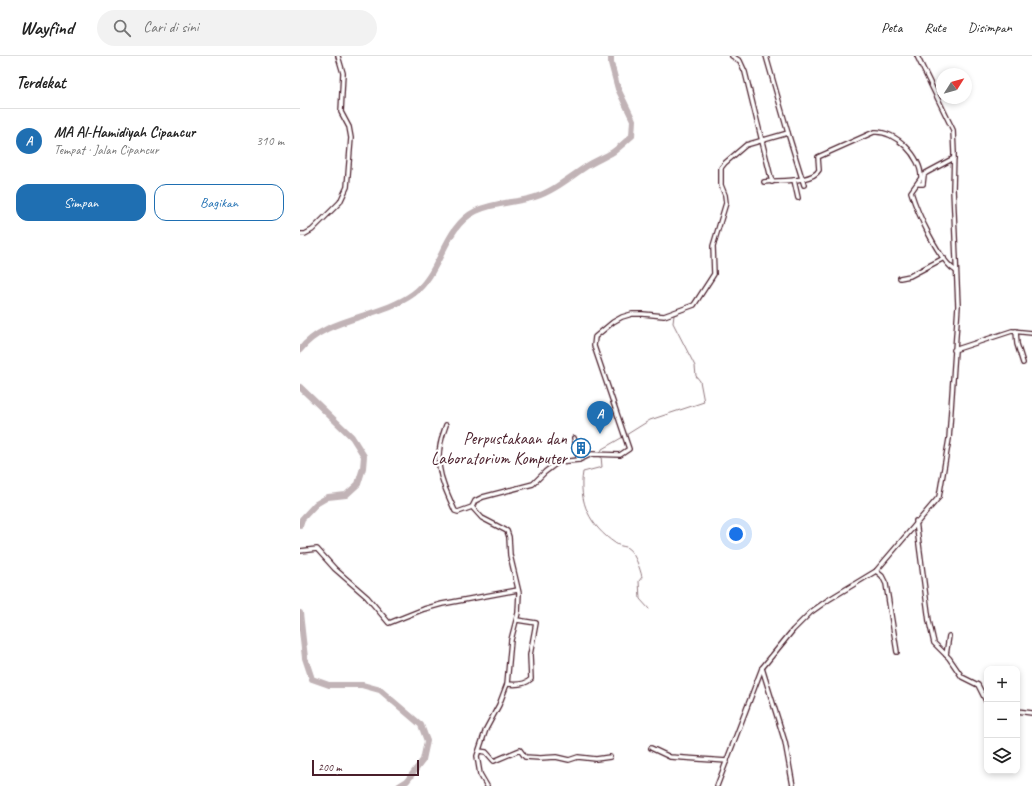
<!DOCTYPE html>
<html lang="id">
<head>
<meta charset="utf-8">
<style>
	body { margin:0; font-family:Caveat,sans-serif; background:#f2f2f2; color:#222 }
	.controls { position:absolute; right:12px; bottom:12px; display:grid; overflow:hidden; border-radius:8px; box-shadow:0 2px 6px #0003 }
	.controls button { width:36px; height:36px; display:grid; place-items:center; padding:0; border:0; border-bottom:1px solid #e0e0e0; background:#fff; color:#222; font:20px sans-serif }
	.compass { position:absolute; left:636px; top:12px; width:36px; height:36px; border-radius:50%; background:#fff; box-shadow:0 2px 6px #0003; rotate:53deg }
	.scale { position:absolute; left:12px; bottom:10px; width:107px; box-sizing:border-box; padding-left:4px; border:2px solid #4a1f2b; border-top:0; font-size:11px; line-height:14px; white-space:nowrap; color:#4a1f2b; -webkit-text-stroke:3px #fff; paint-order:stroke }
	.you { position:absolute; left:436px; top:478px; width:14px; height:14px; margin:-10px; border:3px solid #fff; border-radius:50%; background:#1a73e8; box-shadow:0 0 0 6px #1a73e833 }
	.badge { display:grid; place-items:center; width:26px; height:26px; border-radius:50%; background:#1f6fb2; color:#fff; font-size:13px; font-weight:700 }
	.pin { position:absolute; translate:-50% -33px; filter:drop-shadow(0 1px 2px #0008) }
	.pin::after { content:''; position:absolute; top:21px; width:14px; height:12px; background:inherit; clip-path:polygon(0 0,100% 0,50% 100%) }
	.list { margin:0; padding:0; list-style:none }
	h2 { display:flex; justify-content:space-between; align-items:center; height:52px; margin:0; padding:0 16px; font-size:17px }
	h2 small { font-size:13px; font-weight:400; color:#767676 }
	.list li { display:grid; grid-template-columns:26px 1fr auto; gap:12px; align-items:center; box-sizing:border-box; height:64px; padding:0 16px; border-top:1px solid #e0e0e0 }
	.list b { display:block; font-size:15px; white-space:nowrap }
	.list p { margin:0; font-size:13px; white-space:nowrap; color:#767676 }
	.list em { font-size:13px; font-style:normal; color:#767676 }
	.actions { display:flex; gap:8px; padding:12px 16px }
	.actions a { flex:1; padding:9px 0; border:1px solid #1f6fb2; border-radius:12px; text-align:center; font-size:14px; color:#1f6fb2 }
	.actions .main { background:#1f6fb2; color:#fff }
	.icon { flex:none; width:22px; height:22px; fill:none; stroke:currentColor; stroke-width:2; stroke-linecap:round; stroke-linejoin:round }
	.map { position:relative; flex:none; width:732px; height:730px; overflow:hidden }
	header { display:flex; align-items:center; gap:24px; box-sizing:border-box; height:56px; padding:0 20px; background:#fff; border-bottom:1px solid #e0e0e0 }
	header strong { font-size:19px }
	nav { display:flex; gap:22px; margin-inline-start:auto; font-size:14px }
	.search { width:280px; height:36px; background:#f2f2f2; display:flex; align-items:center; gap:10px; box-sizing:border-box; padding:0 14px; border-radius:22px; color:#767676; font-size:15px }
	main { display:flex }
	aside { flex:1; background:#fff }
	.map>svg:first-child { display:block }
</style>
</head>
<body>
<header>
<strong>Wayfind</strong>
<div class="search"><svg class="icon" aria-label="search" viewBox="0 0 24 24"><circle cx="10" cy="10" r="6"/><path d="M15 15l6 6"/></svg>Cari di sini</div>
<nav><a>Peta</a><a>Rute</a><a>Disimpan</a></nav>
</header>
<main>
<aside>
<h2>Terdekat<small></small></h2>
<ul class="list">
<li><span class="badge">A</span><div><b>MA Al-Hamidiyah Cipancur</b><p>Tempat · Jalan Cipancur</p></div><em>310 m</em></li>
</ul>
<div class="actions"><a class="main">Simpan</a><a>Bagikan</a></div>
</aside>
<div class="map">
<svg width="732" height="730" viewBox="0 0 732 730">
	<rect width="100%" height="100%" fill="#fff"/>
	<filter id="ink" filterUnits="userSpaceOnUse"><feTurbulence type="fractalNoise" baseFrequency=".025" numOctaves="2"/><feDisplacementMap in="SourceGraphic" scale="8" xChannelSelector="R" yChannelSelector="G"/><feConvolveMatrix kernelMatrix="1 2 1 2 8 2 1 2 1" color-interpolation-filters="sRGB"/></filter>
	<g filter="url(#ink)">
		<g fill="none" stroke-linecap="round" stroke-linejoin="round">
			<!-- stream -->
			<g stroke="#91787e" stroke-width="1">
				<path d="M 395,245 L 403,231"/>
				<path d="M 326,379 L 350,364 L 404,346 L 400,325 L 396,320 L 395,310 L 373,267 L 374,259 L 393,251"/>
				<path d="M 301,397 L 302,393 L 323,381"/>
				<path d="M 301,400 L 302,411 L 283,416 C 278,446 290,470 315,487 C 319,490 322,490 326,491 C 334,495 340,512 342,521 L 339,525 L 340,543 L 349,553"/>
			</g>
			<!-- river -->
			<g stroke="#c1b3b6" stroke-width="6">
				<path d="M 0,294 C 25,261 80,262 113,238 C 142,217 143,171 176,155 C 195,146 216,147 235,141 C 254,135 270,121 287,110 C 295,105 305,101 313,96 C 320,91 326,85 332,80 L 333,64 L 318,33 L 311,7 L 311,0"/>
				<path d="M 0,331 L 52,381 L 64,400 L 63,412 L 58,428 L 46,439 L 28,441 L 16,448 L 2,463 L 0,469"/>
				<path d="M 0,557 L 5,602 L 12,623 L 29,629 L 62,629 L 80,634 L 121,669 L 127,685 L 123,704 L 107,725 L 99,730"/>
			</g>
			<defs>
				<g id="street">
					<path d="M 432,0 L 440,5 L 445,16 L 472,126"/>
					<path d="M 488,77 L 504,129"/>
					<path d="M 494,124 L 498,142"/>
					<path d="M 464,126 C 477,124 512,127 519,114 L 518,101 L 574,76 C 595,74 622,101 621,122 L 611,136 C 617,156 639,205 656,215"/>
					<path d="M 619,128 L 623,128 L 624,119 L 626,117 L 654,102"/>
					<path d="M 0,178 L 5,178 L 12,174 L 40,146 L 47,131 L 51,82 L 49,71 L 41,56 L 43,17 L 38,0"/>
					<path d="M 600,222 L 610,220 L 644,202"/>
					<path d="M 716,275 L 717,288 L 723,307"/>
					<path d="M 654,294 L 712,275 L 732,277"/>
					<path d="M 146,369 C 132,406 140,421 155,455 L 158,456 L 172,451"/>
					<path d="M 274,382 L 279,404"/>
					<path d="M 616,465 L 629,565 L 634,587 L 649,602 L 662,621 L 678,629 L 687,647"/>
					<path d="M 0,495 L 17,493 L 35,513 L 67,541 L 89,567 L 124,553 L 142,548 L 218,534"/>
					<path d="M 576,515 L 582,520 L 586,528 L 597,596"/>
					<path d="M 646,599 L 649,580"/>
					<path d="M 462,612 L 485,686 L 493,730"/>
					<path d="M 207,628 C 216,629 225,629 231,623 L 230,599 L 236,567 L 217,564"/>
					<path d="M 717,655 L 732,657"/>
					<path d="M 351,692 L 370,701 L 427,705"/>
					<path d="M 179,695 L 186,696 L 194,705 L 220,694 L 225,701 L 240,702 L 256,701 L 269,704 L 278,701 L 296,703 L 310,701"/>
					<path d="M 187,730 L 180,718 L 177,700 L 186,673 L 199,649 L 207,628 L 211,584 L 218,557 L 219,537 L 210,499 L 209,481 L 207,475 L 182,462 L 172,451 L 175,445 L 183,441 L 233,428 L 245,416 L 258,406 L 279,404 L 292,398 L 320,399 L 329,393 L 294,290 L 295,281 L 313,266 L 322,261 L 332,258 L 343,258 L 364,260 L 394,249 L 414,218 L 413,190 L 426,147 L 425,139 L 421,129 L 421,112 L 425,107 L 446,89 L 488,77 L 466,0"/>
					<path d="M 417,730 L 462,612 L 493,574 L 511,556 L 528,544 L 576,515 L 639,441 L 649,383 L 658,250 L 653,133 L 654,97 L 653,74 L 617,0"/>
				</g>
			</defs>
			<!-- street casing -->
			<use href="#street" stroke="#4a1f2b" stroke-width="6"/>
			<!-- street -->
			<use href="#street" stroke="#fff" stroke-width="3.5"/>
		</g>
	</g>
	<!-- icons -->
	<defs>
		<symbol id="building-ring" viewBox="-11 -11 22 22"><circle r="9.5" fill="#fff" stroke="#1f6fb2" stroke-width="1.5"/><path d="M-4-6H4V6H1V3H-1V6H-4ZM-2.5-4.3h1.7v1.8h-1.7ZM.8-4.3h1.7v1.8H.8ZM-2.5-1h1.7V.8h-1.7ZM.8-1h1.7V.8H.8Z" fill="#1f6fb2"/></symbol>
	</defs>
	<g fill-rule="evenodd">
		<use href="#building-ring" x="270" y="381" width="22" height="22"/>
	</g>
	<g text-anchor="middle" stroke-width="4" stroke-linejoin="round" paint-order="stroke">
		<!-- poi labels -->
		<g font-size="17" fill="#4a1f2b" stroke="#fff" text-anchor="end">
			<text x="267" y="388">Perpustakaan dan<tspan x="267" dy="20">Laboratorium Komputer</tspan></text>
		</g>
	</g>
</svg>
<div class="controls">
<button>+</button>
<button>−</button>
<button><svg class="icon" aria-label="layers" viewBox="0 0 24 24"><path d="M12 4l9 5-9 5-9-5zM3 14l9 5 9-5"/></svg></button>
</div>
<svg class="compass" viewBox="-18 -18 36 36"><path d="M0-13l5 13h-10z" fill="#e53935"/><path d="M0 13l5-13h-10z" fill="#767676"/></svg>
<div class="scale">200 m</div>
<div class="you"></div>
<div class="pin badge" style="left:300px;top:378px">A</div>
</div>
</main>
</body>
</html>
